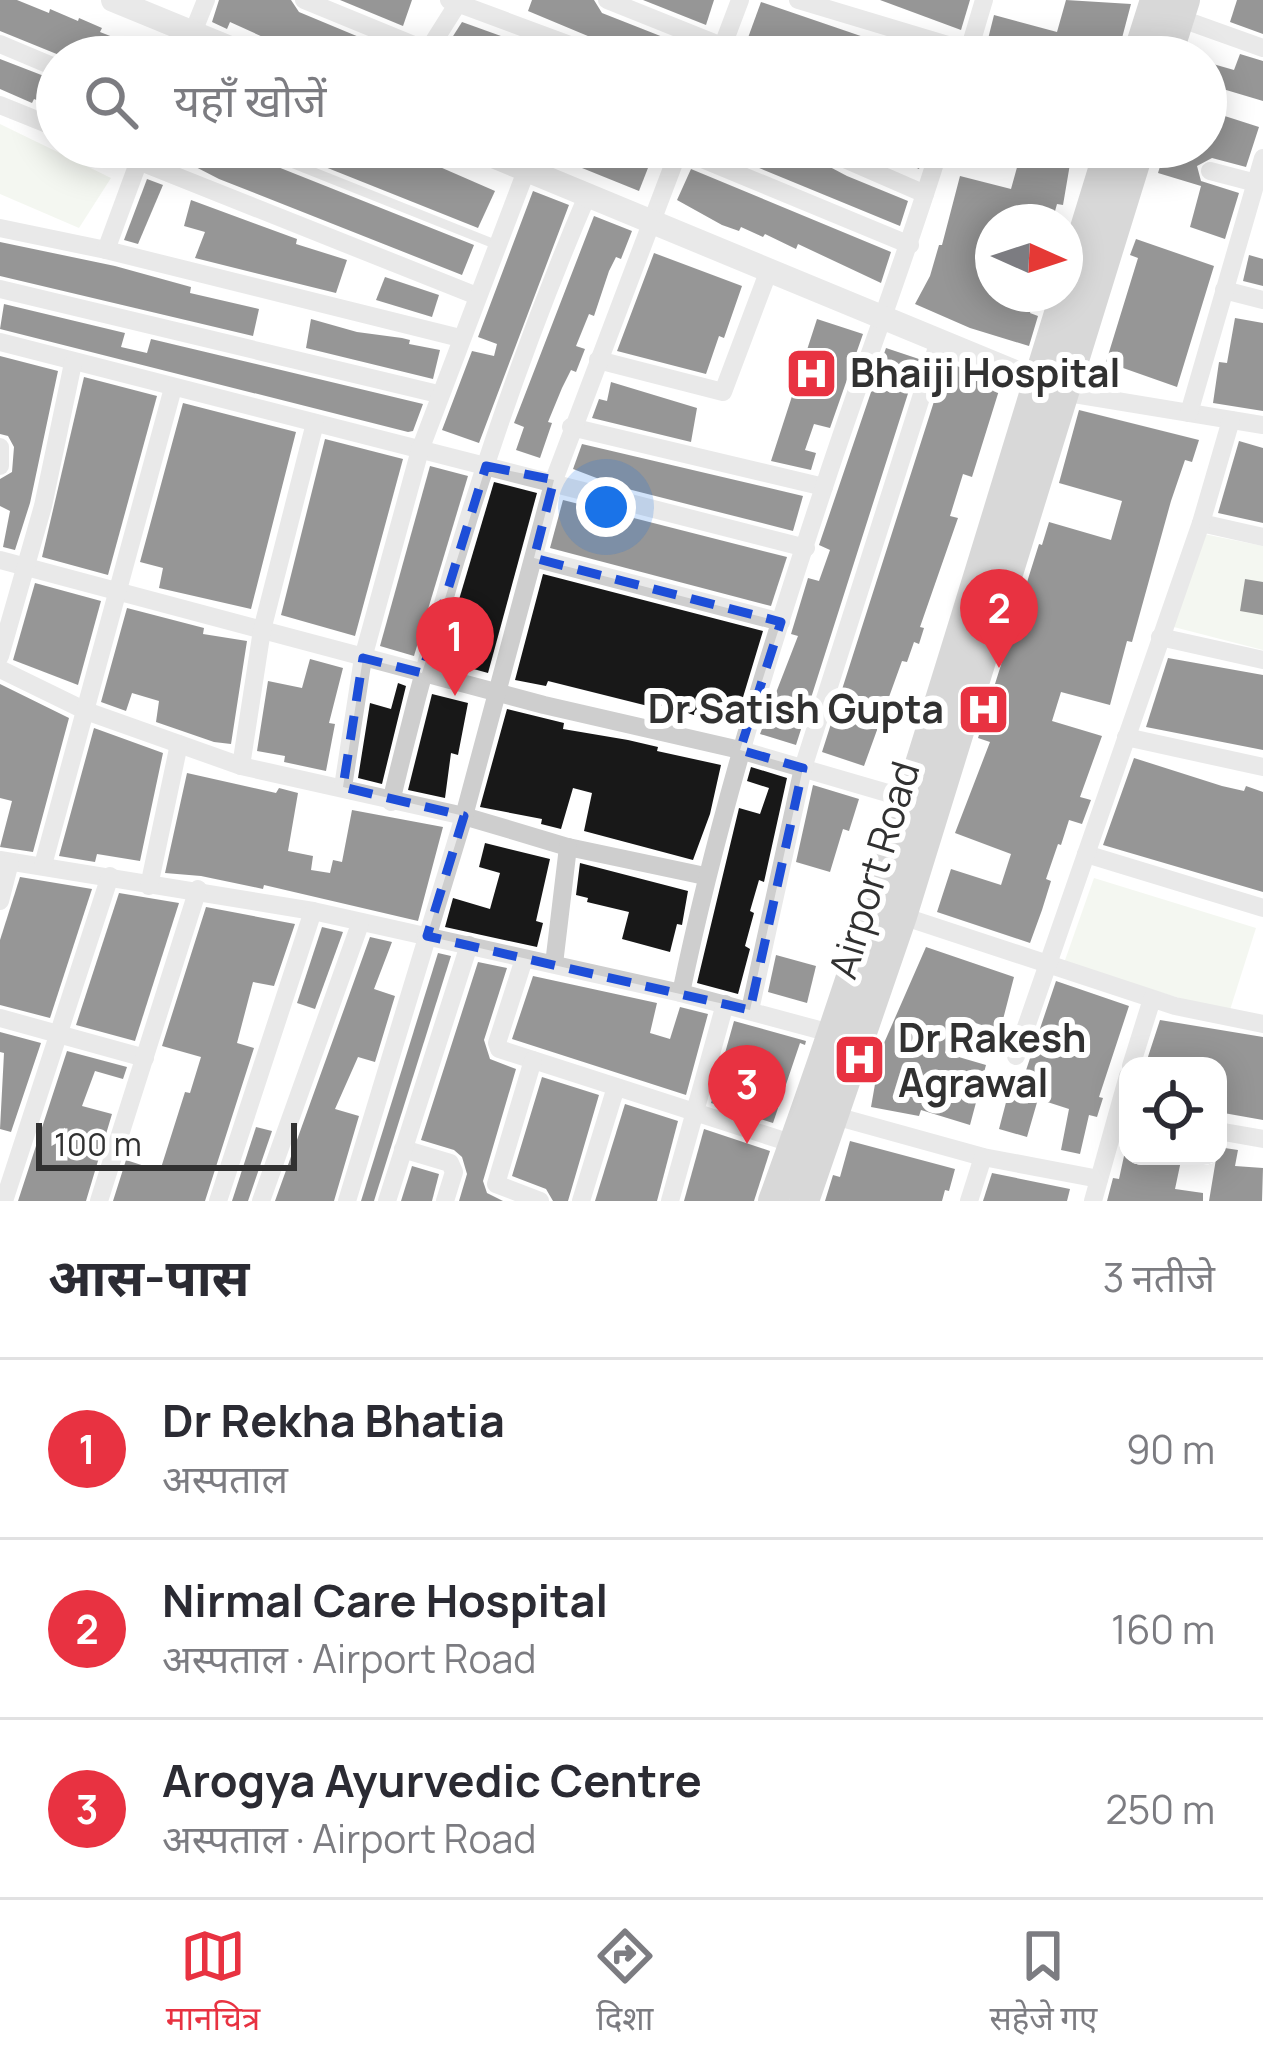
<!DOCTYPE html>
<html lang="hi">
<head>
<meta charset="utf-8">
<style>
	body { margin:0; font-family:Manrope,"Noto Sans Devanagari",sans-serif; background:#f7f7f7; color:#2b2b33 }
	.controls { position:absolute; right:36px; bottom:36px; display:grid; overflow:hidden; border-radius:24px; box-shadow:0 6px 30px #0003 }
	.controls button { width:108px; height:108px; display:grid; place-items:center; padding:0; border:0; border-bottom:3px solid #e1e1e2; background:#fff; color:#2b2b33; font:60px sans-serif }
	.compass { position:absolute; left:975px; top:204px; width:108px; height:108px; border-radius:50%; background:#fff; box-shadow:0 6px 30px #0003; rotate:93deg }
	.scale { position:absolute; left:36px; bottom:30px; width:261px; box-sizing:border-box; padding-left:12px; border:6px solid #313131; border-top:0; font-size:33px; line-height:42px; white-space:nowrap; color:#313131; -webkit-text-stroke:9px #fff; paint-order:stroke }
	.you { position:absolute; left:606px; top:507px; width:42px; height:42px; margin:-30px; border:9px solid #fff; border-radius:50%; background:#1a73e8; box-shadow:0 0 0 18px #1a73e833 }
	.badge { display:grid; place-items:center; width:78px; height:78px; border-radius:50%; background:#e83241; color:#fff; font-size:39px; font-weight:700 }
	.pin { position:absolute; translate:-50% -99px; filter:drop-shadow(0 3px 6px #0008) }
	.pin::after { content:''; position:absolute; top:63px; width:42px; height:36px; background:inherit; clip-path:polygon(0 0,100% 0,50% 100%) }
	.list { margin:0; padding:0; list-style:none }
	h2 { display:flex; justify-content:space-between; align-items:center; height:156px; margin:0; padding:0 48px; font-size:51px }
	h2 small { font-size:39px; font-weight:400; color:#7c7c81 }
	.list li { display:grid; grid-template-columns:78px 1fr auto; gap:36px; align-items:center; box-sizing:border-box; height:180px; padding:0 48px; border-top:3px solid #e1e1e2 }
	.list b { display:block; font-size:45px; white-space:nowrap }
	.list p { margin:0; font-size:39px; white-space:nowrap; color:#7c7c81 }
	.list em { font-size:39px; font-style:normal; color:#7c7c81 }
	.icon { flex:none; width:66px; height:66px; fill:none; stroke:currentColor; stroke-width:2; stroke-linecap:round; stroke-linejoin:round }
	.map { position:relative; flex:none; width:1263px; height:1201px; overflow:hidden }
	.search { position:absolute; background:#fff; box-shadow:0 6px 30px #0003; left:36px; right:36px; top:36px; height:132px; display:flex; align-items:center; gap:30px; box-sizing:border-box; padding:0 42px; border-radius:66px; color:#7c7c81; font-size:45px }
	.sheet { height:696px; background:#fff }
	nav { display:flex; justify-content:space-around; align-items:center; box-sizing:border-box; height:168px; border-top:3px solid #e1e1e2; background:#fff; font-size:33px; color:#7c7c81 }
	nav a { display:grid; justify-items:center; gap:6px }
	nav .on { color:#e83241 }
	.map>svg:first-child { display:block }
</style>
</head>
<body>
<div class="map">
<svg width="1263" height="1201" viewBox="0 0 1263 1201">
	<rect width="100%" height="100%" fill="#fff"/>
	<!-- green -->
	<g fill="#e7eedf">
		<path d="M 0,124 L 111,178 L 79,228 L 0,194 Z"/>
		<path d="M 1194,532 L 1263,546 L 1263,650 L 1166,625 Z"/>
		<path d="M 1094,878 L 1256,928 L 1229,1013 L 1064,963 Z"/>
	</g>
	<!-- building -->
	<g fill="#181818">
		<path d="M 0,0 L 17,0 L 49,13 L 50,9 L 78,21 L 79,18 L 102,28 L 100,32 L 164,57 L 64,57 L 0,31 Z"/>
		<path d="M 219,0 L 291,0 L 299,12 L 407,57 L 307,57 L 230,22 L 227,29 L 212,22 Z"/>
		<path d="M 340,0 L 412,0 L 403,26 Z"/>
		<path d="M 532,0 L 594,0 L 602,13 L 696,50 L 693,57 L 615,57 L 615,50 L 607,44 L 528,11 Z"/>
		<path d="M 643,0 L 714,0 L 706,25 Z"/>
		<path d="M 880,0 L 970,0 L 961,30 Z"/>
		<path d="M 1066,0 L 1131,4 L 1117,57 L 1020,57 L 1000,52 L 987,43 L 994,15 L 1057,32 Z"/>
		<path d="M 1237,0 L 1263,0 L 1263,34 L 1230,22 Z"/>
		<path d="M 761,2 L 890,46 L 886,57 L 773,57 L 745,46 Z"/>
		<path d="M 462,22 L 515,41 L 549,57 L 456,57 L 448,44 Z"/>
		<path d="M 1240,54 L 1263,61 L 1263,101 L 1206,84 L 1206,62 L 1234,70 Z"/>
		<path d="M 0,59 L 57,81 L 57,108 L 34,99 L 32,103 L 0,89 Z"/>
		<path d="M 1206,110 L 1259,127 L 1246,167 L 1212,158 L 1197,166 L 1201,181 L 1239,193 L 1225,239 L 1190,227 L 1201,186 L 1158,173 L 1166,147 L 1206,147 Z"/>
		<path d="M 157,147 L 242,147 L 248,155 L 474,245 L 462,275 L 219,179 Z"/>
		<path d="M 275,147 L 394,147 L 495,191 L 478,228 Z"/>
		<path d="M 530,147 L 648,147 L 655,150 L 639,191 Z"/>
		<path d="M 708,147 L 792,147 L 847,176 L 908,201 L 900,226 Z"/>
		<path d="M 870,147 L 926,147 L 919,169 Z"/>
		<path d="M 1029,147 L 1090,147 L 1083,168 L 1070,164 L 1063,205 L 1057,204 L 1052,222 L 993,222 L 993,294 L 1036,294 L 1030,313 L 1038,316 L 1029,346 L 970,328 L 915,304 L 930,276 L 939,245 L 942,245 L 960,176 L 1011,189 L 1019,160 L 1024,162 Z"/>
		<path d="M 691,169 L 891,252 L 881,283 L 798,244 L 796,249 L 765,234 L 763,237 L 741,227 L 739,231 L 722,225 L 677,200 Z"/>
		<path d="M 147,179 L 163,185 L 138,244 L 124,240 Z"/>
		<path d="M 533,191 L 569,205 L 479,443 L 442,430 L 472,351 L 494,356 L 497,344 L 478,337 Z"/>
		<path d="M 191,200 L 297,239 L 296,244 L 347,260 L 336,293 L 195,258 L 205,232 L 184,226 Z"/>
		<path d="M 594,216 L 632,231 L 621,259 L 616,257 L 609,271 L 594,316 L 589,314 L 576,346 L 585,349 L 576,372 L 571,370 L 562,388 L 548,422 L 552,423 L 540,458 L 516,450 L 524,427 L 514,423 Z"/>
		<path d="M 1136,239 L 1214,266 L 1177,387 L 1106,362 L 1138,258 L 1130,255 Z"/>
		<path d="M 0,242 L 115,266 L 191,287 L 190,293 L 259,309 L 253,336 L 0,276 Z"/>
		<path d="M 654,253 L 742,286 L 724,338 L 719,336 L 706,374 L 617,351 Z"/>
		<path d="M 1249,255 L 1263,259 L 1263,286 L 1243,281 Z"/>
		<path d="M 385,277 L 439,295 L 432,317 L 376,300 Z"/>
		<path d="M 4,304 L 125,333 L 121,347 L 147,353 L 151,339 L 423,404 L 413,431 L 408,432 L 0,329 Z"/>
		<path d="M 1235,318 L 1263,323 L 1263,411 L 1213,403 L 1219,362 L 1227,363 Z"/>
		<path d="M 311,319 L 357,332 L 402,338 L 410,340 L 409,344 L 440,350 L 433,379 L 306,348 Z"/>
		<path d="M 817,319 L 863,334 L 830,428 L 814,424 L 805,450 L 816,453 L 811,470 L 771,461 Z"/>
		<path d="M 886,348 L 919,359 L 796,745 L 760,734 L 798,636 L 791,634 L 808,578 L 819,581 L 830,550 L 819,545 Z"/>
		<path d="M 0,356 L 58,371 L 30,503 L 15,550 L 3,547 L 10,511 L 0,506 L 0,479 L 12,472 L 14,447 L 8,436 L 0,434 Z"/>
		<path d="M 952,364 L 1001,384 L 972,477 L 963,474 L 950,516 L 958,518 L 920,627 L 924,628 L 919,644 L 914,642 L 907,662 L 902,661 L 864,766 L 822,752 L 945,367 L 951,368 Z"/>
		<path d="M 84,377 L 157,396 L 108,575 L 42,557 Z"/>
		<path d="M 611,382 L 697,408 L 691,442 L 592,418 L 599,399 L 607,401 Z"/>
		<path d="M 183,403 L 296,432 L 251,609 L 159,588 L 163,568 L 140,562 Z"/>
		<path d="M 1079,410 L 1199,440 L 1192,462 L 1185,460 L 1171,501 L 1132,642 L 1127,641 L 1110,705 L 1061,692 L 1052,721 L 1102,736 L 1080,797 L 1091,800 L 1082,824 L 1069,820 L 1061,845 L 1058,844 L 1046,879 L 1051,881 L 1042,910 L 1030,943 L 937,912 L 951,869 L 1001,885 L 1011,854 L 955,833 L 990,742 L 978,738 L 1039,544 L 1042,545 L 1049,522 L 1111,540 L 1122,501 L 1059,483 Z"/>
		<path d="M 325,439 L 403,459 L 355,636 L 281,615 Z"/>
		<path d="M 1239,441 L 1263,448 L 1263,523 L 1218,513 Z"/>
		<path d="M 582,444 L 803,496 L 793,531 L 620,487 L 573,469 Z"/>
		<path d="M 430,466 L 468,476 L 414,656 L 380,646 Z"/>
		<path d="M 494,482 L 537,493 L 488,673 L 441,660 Z"/>
		<path d="M 563,500 L 787,557 L 771,606 L 550,548 Z"/>
		<path d="M 543,574 L 763,631 L 734,727 L 657,704 L 656,708 L 548,681 L 546,686 L 515,680 Z"/>
		<path d="M 1245,579 L 1263,582 L 1263,615 L 1240,611 Z"/>
		<path d="M 35,583 L 101,601 L 78,685 L 13,660 Z"/>
		<path d="M 127,608 L 204,628 L 203,634 L 247,641 L 231,744 L 214,742 L 156,722 L 159,701 L 132,693 L 126,711 L 101,702 Z"/>
		<path d="M 1168,658 L 1263,675 L 1263,750 L 1146,727 Z"/>
		<path d="M 310,659 L 343,668 L 329,723 L 335,724 L 326,771 L 284,762 L 285,756 L 257,751 L 268,681 L 302,688 Z"/>
		<path d="M 398,683 L 406,686 L 382,784 L 358,778 L 370,703 L 391,709 Z"/>
		<path d="M 0,684 L 69,718 L 33,852 L 0,847 L 12,801 L 0,798 Z"/>
		<path d="M 432,694 L 468,703 L 458,755 L 451,753 L 445,798 L 408,790 Z"/>
		<path d="M 507,709 L 564,723 L 563,729 L 628,740 L 658,747 L 657,751 L 721,765 L 710,814 L 693,860 L 584,831 L 592,793 L 573,788 L 561,829 L 541,824 L 542,819 L 480,807 Z"/>
		<path d="M 94,728 L 163,753 L 140,861 L 97,854 L 95,862 L 59,856 Z"/>
		<path d="M 1134,758 L 1222,786 L 1244,791 L 1246,786 L 1263,792 L 1263,892 L 1103,845 Z"/>
		<path d="M 751,767 L 787,778 L 764,882 L 759,880 L 750,911 L 754,913 L 745,946 L 750,949 L 738,994 L 697,983 L 739,808 L 760,814 L 769,788 L 747,781 Z"/>
		<path d="M 187,773 L 276,793 L 279,788 L 298,793 L 288,851 L 313,856 L 311,870 L 330,873 L 333,860 L 342,862 L 352,810 L 443,827 L 418,921 L 264,885 L 263,889 L 201,876 L 165,873 Z"/>
		<path d="M 813,785 L 859,799 L 849,831 L 843,829 L 830,872 L 796,862 Z"/>
		<path d="M 485,843 L 550,859 L 536,921 L 543,923 L 537,947 L 445,927 L 453,898 L 490,909 L 500,873 L 479,867 Z"/>
		<path d="M 580,863 L 688,891 L 682,925 L 677,924 L 670,952 L 622,939 L 629,912 L 587,902 L 588,898 L 576,895 Z"/>
		<path d="M 20,877 L 92,889 L 50,1018 L 0,1005 L 0,940 Z"/>
		<path d="M 119,893 L 179,903 L 135,1041 L 76,1025 Z"/>
		<path d="M 206,907 L 295,924 L 274,986 L 253,982 L 237,1043 L 254,1048 L 205,1201 L 113,1201 L 126,1160 L 160,1171 L 185,1092 L 190,1093 L 201,1057 L 162,1046 Z"/>
		<path d="M 322,927 L 343,932 L 315,1009 L 297,1003 Z"/>
		<path d="M 370,937 L 392,942 L 374,989 L 395,996 L 375,1062 L 358,1057 L 335,1109 L 359,1116 L 334,1201 L 275,1201 Z"/>
		<path d="M 926,947 L 1014,977 L 1000,1031 L 957,1017 L 945,1053 L 986,1065 L 970,1125 L 921,1110 L 919,1116 L 871,1107 L 878,1067 L 874,1066 Z"/>
		<path d="M 438,953 L 451,956 L 374,1201 L 361,1201 Z"/>
		<path d="M 776,955 L 816,966 L 807,1003 L 768,992 Z"/>
		<path d="M 478,962 L 507,968 L 484,1040 L 490,1059 L 516,1069 L 483,1181 L 487,1193 L 503,1201 L 459,1201 L 467,1174 L 462,1157 L 454,1150 L 421,1140 Z"/>
		<path d="M 533,976 L 657,1003 L 650,1033 L 670,1039 L 680,1007 L 708,1014 L 686,1095 L 512,1039 Z"/>
		<path d="M 1056,981 L 1129,1006 L 1099,1097 L 1103,1098 L 1097,1117 L 1089,1115 L 1080,1154 L 1061,1150 L 1069,1109 L 1038,1099 L 1027,1137 L 999,1129 L 1009,1091 L 1018,1094 Z"/>
		<path d="M 1160,1020 L 1263,1037 L 1263,1120 L 1218,1112 L 1218,1066 L 1145,1066 Z"/>
		<path d="M 734,1021 L 806,1041 L 805,1045 L 800,1043 L 773,1123 L 711,1103 Z"/>
		<path d="M 0,1032 L 41,1043 L 11,1132 L 0,1129 L 4,1053 L 0,1052 Z"/>
		<path d="M 67,1051 L 127,1067 L 123,1079 L 95,1071 L 82,1106 L 112,1114 L 86,1201 L 18,1201 Z"/>
		<path d="M 542,1077 L 599,1095 L 568,1201 L 553,1201 L 546,1189 L 512,1176 Z"/>
		<path d="M 625,1104 L 678,1121 L 657,1201 L 595,1201 Z"/>
		<path d="M 256,1127 L 272,1131 L 248,1201 L 232,1201 Z"/>
		<path d="M 704,1129 L 770,1151 L 754,1201 L 684,1201 Z"/>
		<path d="M 850,1141 L 955,1169 L 949,1191 L 945,1190 L 942,1201 L 825,1201 L 833,1175 L 840,1177 Z"/>
		<path d="M 1218,1147 L 1238,1150 L 1235,1166 L 1263,1168 L 1262,1201 L 1209,1201 Z"/>
		<path d="M 1124,1156 L 1182,1156 L 1175,1189 L 1203,1193 L 1203,1201 L 1107,1201 L 1113,1178 L 1119,1179 Z"/>
		<path d="M 412,1166 L 439,1174 L 432,1201 L 401,1201 Z"/>
		<path d="M 992,1173 L 1070,1189 L 1067,1201 L 983,1201 Z"/>
	</g>
	<g fill="none" stroke-linecap="round" stroke-linejoin="round">
		<!-- service -->
		<path stroke="#cecece" stroke-width="9" d="M 251,147 L 497,245"/>
		<!-- minor -->
		<g stroke="#cecece" stroke-width="18">
			<path d="M 304,0 L 443,57"/>
			<path d="M 449,0 L 602,57"/>
			<path d="M 607,0 L 722,46"/>
			<path d="M 798,0 L 988,57"/>
			<path d="M 1179,18 L 1263,48"/>
			<path d="M 0,44 L 57,68"/>
			<path d="M 720,53 L 740,0"/>
			<path d="M 183,57 L 206,0"/>
			<path d="M 424,57 L 460,0"/>
			<path d="M 967,57 L 984,0"/>
			<path d="M 0,105 L 57,128"/>
			<path d="M 103,147 L 477,296"/>
			<path d="M 673,147 L 910,245"/>
			<path d="M 817,147 L 925,194"/>
			<path d="M 1210,171 L 1256,183"/>
			<path d="M 0,228 L 106,250 L 460,338"/>
			<path d="M 106,250 L 144,147"/>
			<path d="M 0,289 L 438,394"/>
			<path d="M 1224,290 L 1263,300"/>
			<path d="M 0,342 L 806,548"/>
			<path d="M 598,360 L 723,392 L 769,270"/>
			<path d="M 1062,392 L 1263,425"/>
			<path d="M 1189,413 L 1263,158"/>
			<path d="M 571,427 L 824,487"/>
			<path d="M 0,447 L 0,466"/>
			<path d="M 1201,523 L 1263,537"/>
			<path d="M 534,558 L 781,622"/>
			<path d="M 0,560 L 544,705 L 740,750 L 908,799"/>
			<path d="M 1160,637 L 1263,660"/>
			<path d="M 0,656 L 43,506 L 73,363"/>
			<path d="M 0,669 L 86,711 L 241,766 L 464,816 L 568,847 L 705,876"/>
			<path d="M 1126,737 L 1263,767"/>
			<path d="M 241,766 L 262,630 L 315,423"/>
			<path d="M 343,787 L 363,658 L 420,450 L 526,171"/>
			<path d="M 391,802 C 440,595 503,392 587,196"/>
			<path d="M 1086,854 L 1263,908"/>
			<path d="M 0,860 L 313,911 L 681,993 L 838,1035"/>
			<path d="M 43,865 L 173,388"/>
			<path d="M 149,886 L 179,744"/>
			<path d="M 0,901 L 10,862"/>
			<path d="M 902,916 L 1175,1006 L 1263,1024"/>
			<path d="M 524,959 L 497,1043 L 499,1049 L 794,1144"/>
			<path d="M 554,964 L 568,847"/>
			<path d="M 681,993 C 717,820 769,652 825,484 C 862,371 905,261 940,147"/>
			<path d="M 750,1010 L 803,768 L 939,341"/>
			<path d="M 0,1018 L 145,1058"/>
			<path d="M 1016,1056 L 1201,523 L 1231,420"/>
			<path d="M 533,1060 L 496,1184 L 540,1201"/>
			<path d="M 1131,1066 L 1152,999"/>
			<path d="M 835,1116 L 983,1157 L 1099,1179"/>
			<path d="M 1218,1131 L 1263,1139"/>
			<path d="M 403,1149 L 450,1163 L 454,1172 L 445,1201"/>
			<path d="M 4,1201 L 110,876"/>
			<path d="M 99,1201 L 198,889"/>
			<path d="M 218,1201 L 313,911"/>
			<path d="M 261,1201 L 360,924"/>
			<path d="M 347,1201 L 464,816 L 554,480 L 680,147"/>
			<path d="M 387,1201 L 469,945"/>
			<path d="M 581,1201 L 616,1087"/>
			<path d="M 670,1201 L 725,1004"/>
			<path d="M 969,1201 L 983,1157"/>
			<path d="M 1093,1201 L 1128,1076"/>
		</g>
		<!-- tertiary -->
		<g stroke="#cecece" stroke-width="24">
			<path d="M 113,0 L 252,57"/>
			<path d="M 471,147 L 1051,387"/>
		</g>
		<!-- primary -->
		<g stroke="#a9a9a9" stroke-width="30">
			<path d="M 1137,57 L 1155,0"/>
			<path d="M 1167,57 L 1185,0"/>
			<path d="M 1065,293 L 1110,147"/>
			<path d="M 773,1201 C 882,903 971,597 1065,294"/>
			<path d="M 804,1201 L 902,916 L 1140,147"/>
		</g>
	</g>
	<!-- marked area -->
	<path d="M0 0H1263V1201H0ZM 486,466 L 554,480 L 534,558 L 781,622 L 740,750 L 803,768 L 750,1010 L 427,936 L 464,816 L 343,787 L 363,658 L 422,673 Z" fill="#fff" fill-opacity=".55" fill-rule="evenodd"/>
	<path fill="none" stroke="#1d4ed8" stroke-width="9" stroke-dasharray="24 15" stroke-linejoin="round" d="M 486,466 L 554,480 L 534,558 L 781,622 L 740,750 L 803,768 L 750,1010 L 427,936 L 464,816 L 343,787 L 363,658 L 422,673 Z"/>
	<!-- icons -->
	<defs>
		<symbol id="hospital-square" viewBox="-11 -11 22 22"><rect x="-9" y="-9" width="18" height="18" rx="4" fill="#e83241" stroke="#fff"/><path d="M-5-5h3v3.5h4V-5h3V5h-3V1.5h-4V5h-3Z" fill="#fff"/></symbol>
	</defs>
	<g fill-rule="evenodd">
		<use href="#hospital-square" x="782" y="344" width="59" height="59"/>
		<use href="#hospital-square" x="954" y="680" width="59" height="59"/>
		<use href="#hospital-square" x="830" y="1030" width="59" height="59"/>
	</g>
	<g text-anchor="middle" stroke-width="12" stroke-linejoin="round" paint-order="stroke">
		<!-- poi labels -->
		<g font-size="39" font-weight="bold" fill="#313131" stroke="#fff" text-anchor="start">
			<text x="850" y="387">Bhaiji Hospital</text>
			<text x="944" y="723" text-anchor="end">Dr Satish Gupta</text>
			<text x="898" y="1052">Dr Rakesh<tspan x="898" dy="45">Agrawal</tspan></text>
		</g>
		<!-- street labels -->
		<g font-size="39" fill="#313131" stroke="#fff">
			<text transform="translate(874 870) rotate(-73)" y="14">Airport Road</text>
		</g>
	</g>
</svg>
<div class="controls">
<button><svg class="icon" aria-label="locate" viewBox="0 0 24 24"><circle cx="12" cy="12" r="6"/><path d="M12 2v4M12 18v4M2 12h4M18 12h4"/></svg></button>
</div>
<svg class="compass" viewBox="-18 -18 36 36"><path d="M0-13l5 13h-10z" fill="#e53935"/><path d="M0 13l5-13h-10z" fill="#7c7c81"/></svg>
<div class="scale">100 m</div>
<div class="you"></div>
<div class="pin badge" style="left:455px;top:696px">1</div>
<div class="pin badge" style="left:999px;top:668px">2</div>
<div class="pin badge" style="left:747px;top:1144px">3</div>
<div class="search"><svg class="icon" aria-label="search" viewBox="0 0 24 24"><circle cx="10" cy="10" r="6"/><path d="M15 15l6 6"/></svg>यहाँ खोजें</div>
</div>
<section class="sheet">
<h2>आस-पास<small>3 नतीजे</small></h2>
<ul class="list">
<li><span class="badge">1</span><div><b>Dr Rekha Bhatia</b><p>अस्पताल</p></div><em>90 m</em></li>
<li><span class="badge">2</span><div><b>Nirmal Care Hospital</b><p>अस्पताल · Airport Road</p></div><em>160 m</em></li>
<li><span class="badge">3</span><div><b>Arogya Ayurvedic Centre</b><p>अस्पताल · Airport Road</p></div><em>250 m</em></li>
</ul>
</section>
<nav>
<a class="on"><svg class="icon" aria-label="map" viewBox="0 0 24 24"><path d="M3 6l6-2 6 2 6-2v14l-6 2-6-2-6 2zM9 4v14M15 6v14"/></svg>मानचित्र</a>
<a><svg class="icon" aria-label="directions" viewBox="0 0 24 24"><path d="M12 3l9 9-9 9-9-9zM9 14v-3h6M13 9l2 2-2 2"/></svg>दिशा</a>
<a><svg class="icon" aria-label="saved" viewBox="0 0 24 24"><path d="M7 4h10v16l-5-4-5 4z"/></svg>सहेजे गए</a>
</nav>
</body>
</html>
